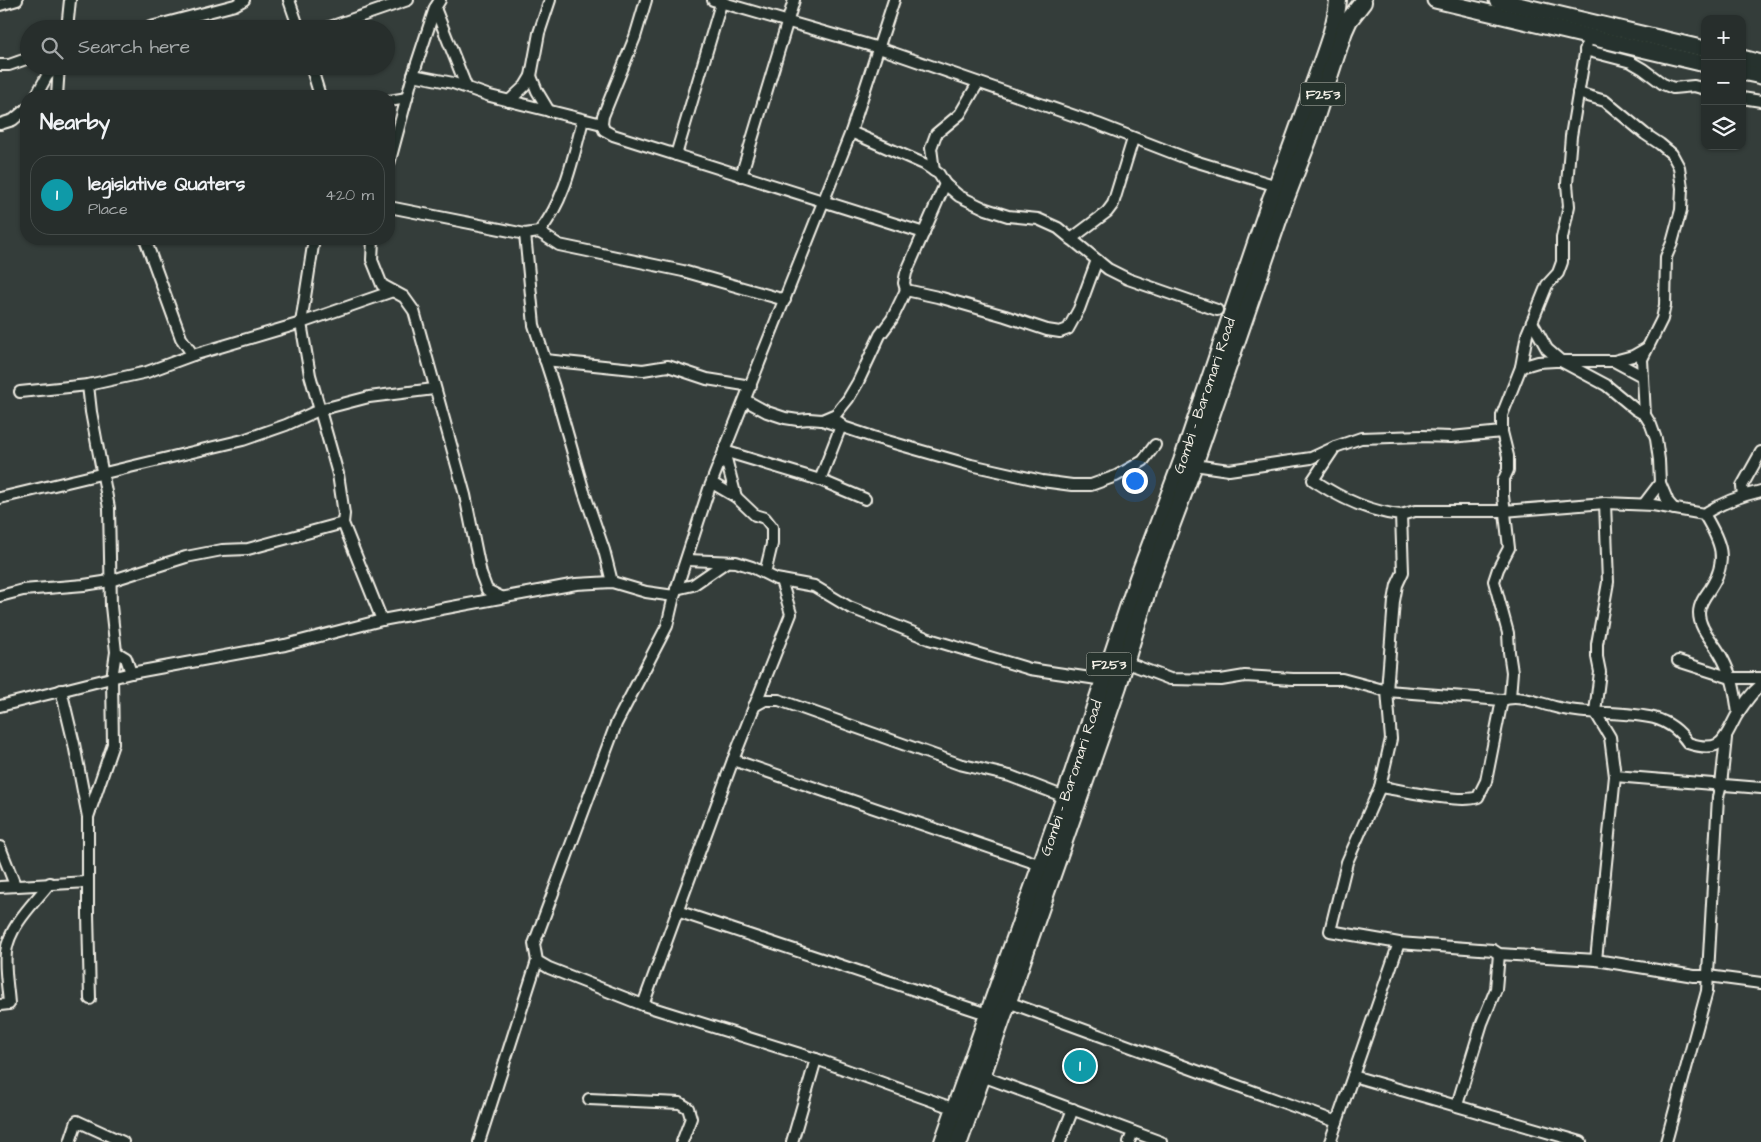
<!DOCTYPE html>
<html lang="en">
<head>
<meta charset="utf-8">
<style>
	body { margin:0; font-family:"Architects Daughter",sans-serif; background:#333a38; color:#f1f3f6 }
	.controls { position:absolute; right:15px; top:15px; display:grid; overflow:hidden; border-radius:10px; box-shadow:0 1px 4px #0004 }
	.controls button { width:45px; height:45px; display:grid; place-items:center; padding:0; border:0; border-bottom:1px solid #434a48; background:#272e2c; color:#f1f3f6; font:25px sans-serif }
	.you { position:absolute; left:1134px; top:480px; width:18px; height:18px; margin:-12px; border:4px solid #fff; border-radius:50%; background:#1a73e8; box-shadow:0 0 0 8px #1a73e833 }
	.badge { display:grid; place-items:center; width:32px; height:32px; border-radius:50%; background:#1a73e8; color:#fff; font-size:16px; font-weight:700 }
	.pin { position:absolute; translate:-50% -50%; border:2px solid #fff; box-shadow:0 1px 5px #0006 }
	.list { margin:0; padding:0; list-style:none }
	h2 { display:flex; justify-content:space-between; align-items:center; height:65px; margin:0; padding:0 20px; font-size:21px }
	h2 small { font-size:16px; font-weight:400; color:#a4a8a9 }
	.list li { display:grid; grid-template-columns:32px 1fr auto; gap:15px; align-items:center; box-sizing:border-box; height:80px; margin:0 10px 10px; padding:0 10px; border:1px solid #434a48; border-radius:20px }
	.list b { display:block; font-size:19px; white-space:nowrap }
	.list p { margin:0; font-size:16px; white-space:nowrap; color:#a4a8a9 }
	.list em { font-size:16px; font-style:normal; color:#a4a8a9 }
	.icon { flex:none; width:28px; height:28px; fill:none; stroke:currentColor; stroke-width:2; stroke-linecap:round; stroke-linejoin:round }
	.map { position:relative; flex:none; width:1761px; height:1142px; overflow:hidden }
	.search { position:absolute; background:#272e2c; box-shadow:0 1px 4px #0004; left:20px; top:20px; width:375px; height:55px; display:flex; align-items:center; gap:12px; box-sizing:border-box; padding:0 18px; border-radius:28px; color:#a4a8a9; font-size:19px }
	.panel { position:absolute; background:#272e2c; box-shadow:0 1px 4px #0004; left:20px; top:90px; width:375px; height:155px; border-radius:20px }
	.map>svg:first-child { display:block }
</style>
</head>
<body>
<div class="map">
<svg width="1761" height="1142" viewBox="0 0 1761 1142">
	<rect width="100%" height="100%" fill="#343d3a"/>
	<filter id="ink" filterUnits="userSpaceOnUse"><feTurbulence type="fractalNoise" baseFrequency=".02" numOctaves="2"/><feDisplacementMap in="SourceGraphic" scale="10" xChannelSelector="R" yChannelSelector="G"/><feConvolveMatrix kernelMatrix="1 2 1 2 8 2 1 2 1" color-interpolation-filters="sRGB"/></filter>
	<g filter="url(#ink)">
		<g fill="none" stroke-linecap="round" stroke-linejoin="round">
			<defs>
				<g id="minor">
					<path d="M 289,0 L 299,29"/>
					<path d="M 646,0 L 635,37 L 603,116 L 602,124 L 604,130 L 613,135 L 924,233"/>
					<path d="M 713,0 L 879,48 L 1098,124 L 1191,160 L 1277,186"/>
					<path d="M 894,0 L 851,132 L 709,489 L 674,596 L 667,626 L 616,724 L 534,944 L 537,961 L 549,968 L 643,1005 L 816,1059 L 955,1109"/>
					<path d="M 0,5 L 17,0"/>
					<path d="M 435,8 L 466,86"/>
					<path d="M 67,29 L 70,0"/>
					<path d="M 143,29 L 235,5 L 244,0"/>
					<path d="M 324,29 L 408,0"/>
					<path d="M 1585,50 L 1631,62 L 1643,69 L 1663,84 L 1673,88 L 1694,86 L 1705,89"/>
					<path d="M 0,65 L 9,65 L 29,58"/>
					<path d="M 311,66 L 320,96"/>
					<path d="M 413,75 L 453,83 L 490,96 L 602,124"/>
					<path d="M 531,76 L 537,91 L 549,111"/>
					<path d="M 1578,93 L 1605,101 L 1645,134 L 1660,144 L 1672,154 L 1679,167 L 1682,188 L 1681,210 L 1672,243 L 1666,257 L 1665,305 L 1662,319 L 1642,359 L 1645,415 L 1651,425 L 1656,439 L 1659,460 L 1660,483 L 1668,502 L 1674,509"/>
					<path d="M 36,96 L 47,76 L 57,66"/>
					<path d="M 57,96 L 59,66"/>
					<path d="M 1742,98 L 1761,101"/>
					<path d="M 389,101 L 407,98"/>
					<path d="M 509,101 L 525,86 L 531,76 L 539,33 L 550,0"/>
					<path d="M 0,124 L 13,120 L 26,109"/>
					<path d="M 851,132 L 924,164 L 939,174 L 945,184 L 959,196 L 986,209 L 1008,216 L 1038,219 L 1058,228 L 1108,269 L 1128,279 L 1217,310"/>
					<path d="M 676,155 L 722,0"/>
					<path d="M 389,164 L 413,75 L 435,8 L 440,0"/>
					<path d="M 934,171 L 931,148 L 936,134 L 960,114 L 978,83"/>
					<path d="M 741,176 L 794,0"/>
					<path d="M 945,184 L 906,273 L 904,283 L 906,290 L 942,298 L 1005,316 L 1047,330 L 1060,332 L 1068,329 L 1079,309 L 1097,260"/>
					<path d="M 389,207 L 525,234 L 539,232 C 565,201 573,158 583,120"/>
					<path d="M 539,232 L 559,245 L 683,271 L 785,300"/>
					<path d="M 525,234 L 534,325 L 554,387 L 584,492 L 604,550 L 612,582"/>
					<path d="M 145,239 L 181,338 L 193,355"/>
					<path d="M 314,239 L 301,323 L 310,375 L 338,474 L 344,514 L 343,523 L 382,620"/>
					<path d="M 373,239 L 372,260 L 382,285 L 404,297 L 414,311 L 465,495 L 481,574 L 487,590 L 501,597"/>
					<path d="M 1071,239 L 1107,212 L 1113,204 L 1133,139"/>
					<path d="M 1532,322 L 1547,349 L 1561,361 L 1606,385 L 1635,409 L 1645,415"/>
					<path d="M 545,360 L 643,370 L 668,366 L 707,379 L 751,386"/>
					<path d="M 1614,361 L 1642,376"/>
					<path d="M 1521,367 L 1538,362 L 1555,361 L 1614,361 L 1633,356 L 1647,348"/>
					<path d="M 20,392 L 88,385 L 147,372 L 193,355 L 301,323 L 393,291"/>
					<path d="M 745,400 L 767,412 L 785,418 L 798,420 L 809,419 L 822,420 L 873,437 L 971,465 L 1042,481 L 1072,485 L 1091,485 L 1116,476 L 1143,461 L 1155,445"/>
					<path d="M 822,420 L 836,414 L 848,399 L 858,382 L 880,335 L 892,319 L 906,290"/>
					<path d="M 1335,447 L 1313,480 C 1340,498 1369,512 1401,515 L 1403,572 L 1397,585 L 1394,601 L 1387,691 L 1391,739 L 1380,787 L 1347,862 L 1330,931 L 1399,943 L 1493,950 L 1499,954 L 1596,960 L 1694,976 L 1708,976 L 1761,983"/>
					<path d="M 724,451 L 820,480 L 865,499"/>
					<path d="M 724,451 L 736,497"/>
					<path d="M 1194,465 L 1229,470 L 1311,458 L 1335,447 L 1361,438 L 1421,436 L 1451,437 L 1502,432"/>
					<path d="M 820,480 L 841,426 L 839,422"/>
					<path d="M 712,483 L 736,497 L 755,515 L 765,518 L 772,527 L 772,544 L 765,573"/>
					<path d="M 1743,495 L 1742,486 L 1761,452"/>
					<path d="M 0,498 L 243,440 L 286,425 L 319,410 L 369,397 L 434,389"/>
					<path d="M 1644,504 L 1660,483"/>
					<path d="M 1704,514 C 1721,542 1729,560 1710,589 C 1705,596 1699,604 1699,613 C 1699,629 1713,641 1720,654 C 1724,660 1727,668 1730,675 C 1735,686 1736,701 1738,713"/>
					<path d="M 1401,515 L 1415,511 L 1504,511 L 1605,503 L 1653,505 L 1704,514 C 1723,502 1739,496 1761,491"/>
					<path d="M 687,560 L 736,562 L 752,567 L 776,579 L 814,586 L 849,607 L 929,639 L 1030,669 L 1104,680 L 1109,682"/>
					<path d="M 676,589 L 693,585 L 725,563"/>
					<path d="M 0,596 L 23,590 L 84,585 L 110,581 L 186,557 L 222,550 L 248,549 L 343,523"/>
					<path d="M 116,652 L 126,658 L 131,673"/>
					<path d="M 1678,661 L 1731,678 L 1761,678"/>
					<path d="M 1125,662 L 1170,679 L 1221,680 L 1245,676 L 1293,679 L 1342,679 L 1387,691 L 1502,700 C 1519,694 1538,703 1555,707 C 1587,716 1622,710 1654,718 C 1668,722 1680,731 1688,743 C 1697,746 1709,749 1718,744 C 1726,740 1732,723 1737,715 C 1744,704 1751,693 1761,685"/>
					<path d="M 61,690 L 74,744 L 88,817 L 88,914 L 90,999"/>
					<path d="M 1510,697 L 1512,672 L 1509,652 L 1508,633 L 1494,581 L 1498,569 L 1509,548 L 1503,496 L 1503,481 L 1508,470 L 1508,456 L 1502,432 L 1502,415 L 1521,367 L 1527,334 L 1532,322 L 1547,285 L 1558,273 L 1562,262 L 1562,238 L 1569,206 L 1567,184 L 1571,136 L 1588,36"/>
					<path d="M 0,706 L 131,673 L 285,645 L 382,620 L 576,584 L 612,582 L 646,592 L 674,596"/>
					<path d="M 754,706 L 765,700 L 779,700 L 959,764 L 1010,776 L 1065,797"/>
					<path d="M 733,760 L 1041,865"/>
					<path d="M 1615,776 L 1761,788"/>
					<path d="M 1380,787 C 1402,790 1460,804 1478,797 L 1486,781 L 1502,700"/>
					<path d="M 88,817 L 113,744 L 112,678 L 116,652 L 111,606 L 109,508 L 91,412 L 88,385"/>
					<path d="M 0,847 L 15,885"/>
					<path d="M 0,887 L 88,882"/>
					<path d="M 677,911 L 987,1014"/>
					<path d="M 1596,960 L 1615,776 L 1610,737 L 1595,712 L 1600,672 L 1597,657 L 1597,644 L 1608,582 L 1605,503"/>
					<path d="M 1008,1002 L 1337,1122"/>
					<path d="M 0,1005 L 9,1004 C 8,987 4,969 6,952 C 9,926 34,903 50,883"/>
					<path d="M 643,1005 L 733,760 L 791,614 L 781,580"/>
					<path d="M 982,1076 L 1161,1142"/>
					<path d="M 1353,1076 L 1581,1142"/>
					<path d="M 589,1099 L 680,1103 L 688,1108 L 691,1118 L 682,1142"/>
					<path d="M 1457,1105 L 1482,1023 L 1496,989 L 1499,954"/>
					<path d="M 70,1142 L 77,1121 L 123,1142"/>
					<path d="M 479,1142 L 537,961"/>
					<path d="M 792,1142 L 816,1059"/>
					<path d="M 1060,1142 L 1073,1109"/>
					<path d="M 1129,1142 L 1133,1132"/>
					<path d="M 1330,1142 L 1399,943"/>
					<path d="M 1666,1142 L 1707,991 L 1718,797 L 1721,785 L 1726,738"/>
				</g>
				<g id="secondary">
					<path d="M 1435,0 L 1705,64"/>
					<path d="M 1497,0 L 1705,49"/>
					<path d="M 1742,58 L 1761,63"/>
					<path d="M 1742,72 L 1761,76"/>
				</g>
				<g id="primary">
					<path id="s1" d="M 943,1142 L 1065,797 L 1138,578 L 1182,461 L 1271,199 C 1288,160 1301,120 1315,81 C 1324,55 1336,27 1338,0"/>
					<path d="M 959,1142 L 1118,686 L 1150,582 L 1194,465 L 1284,203 L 1309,138 L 1344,31 L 1349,20 L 1363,2"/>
				</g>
			</defs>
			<!-- minor casing -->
			<use href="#minor" stroke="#f4f1e8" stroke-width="14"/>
			<!-- secondary casing -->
			<use href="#secondary" stroke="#f4f1e8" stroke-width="19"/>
			<!-- primary casing -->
			<use href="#primary" stroke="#f4f1e8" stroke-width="20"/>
			<!-- minor -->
			<use href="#minor" stroke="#26332d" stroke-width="10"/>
			<!-- secondary -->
			<use href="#secondary" stroke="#26332d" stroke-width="15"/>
			<!-- primary -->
			<use href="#primary" stroke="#26332d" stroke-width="16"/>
		</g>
	</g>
	<g text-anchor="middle" stroke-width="4" stroke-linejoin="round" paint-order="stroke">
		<!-- shield labels -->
		<g fill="#26332d" stroke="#b6b8b0" stroke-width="1">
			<rect x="1300.5" y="82.5" width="45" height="23" rx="4"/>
			<rect x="1086.5" y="652.5" width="45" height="23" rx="4"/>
		</g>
		<g font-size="14" font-weight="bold" fill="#f4f1e8">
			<text x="1323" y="99">F253</text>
			<text x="1109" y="669">F253</text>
		</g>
		<!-- street labels -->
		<g font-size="15" fill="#f4f1e8" stroke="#26332d">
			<text dy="5" stroke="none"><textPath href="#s1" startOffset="791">Gombi - Baromari Road</textPath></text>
			<text dy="5" stroke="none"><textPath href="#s1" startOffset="386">Gombi - Baromari Road</textPath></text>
		</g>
	</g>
</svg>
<div class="controls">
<button>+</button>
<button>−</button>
<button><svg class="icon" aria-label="layers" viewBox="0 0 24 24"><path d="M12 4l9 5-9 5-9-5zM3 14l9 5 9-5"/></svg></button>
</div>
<div class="you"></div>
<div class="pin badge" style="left:1080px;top:1066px;background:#0f9aa8">1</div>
<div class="search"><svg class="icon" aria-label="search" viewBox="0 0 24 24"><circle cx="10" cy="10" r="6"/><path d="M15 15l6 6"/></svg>Search here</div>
<section class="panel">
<h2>Nearby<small></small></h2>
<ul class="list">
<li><span class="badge" style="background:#0f9aa8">1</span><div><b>legislative Quaters</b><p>Place</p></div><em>420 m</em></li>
</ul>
</section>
</div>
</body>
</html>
